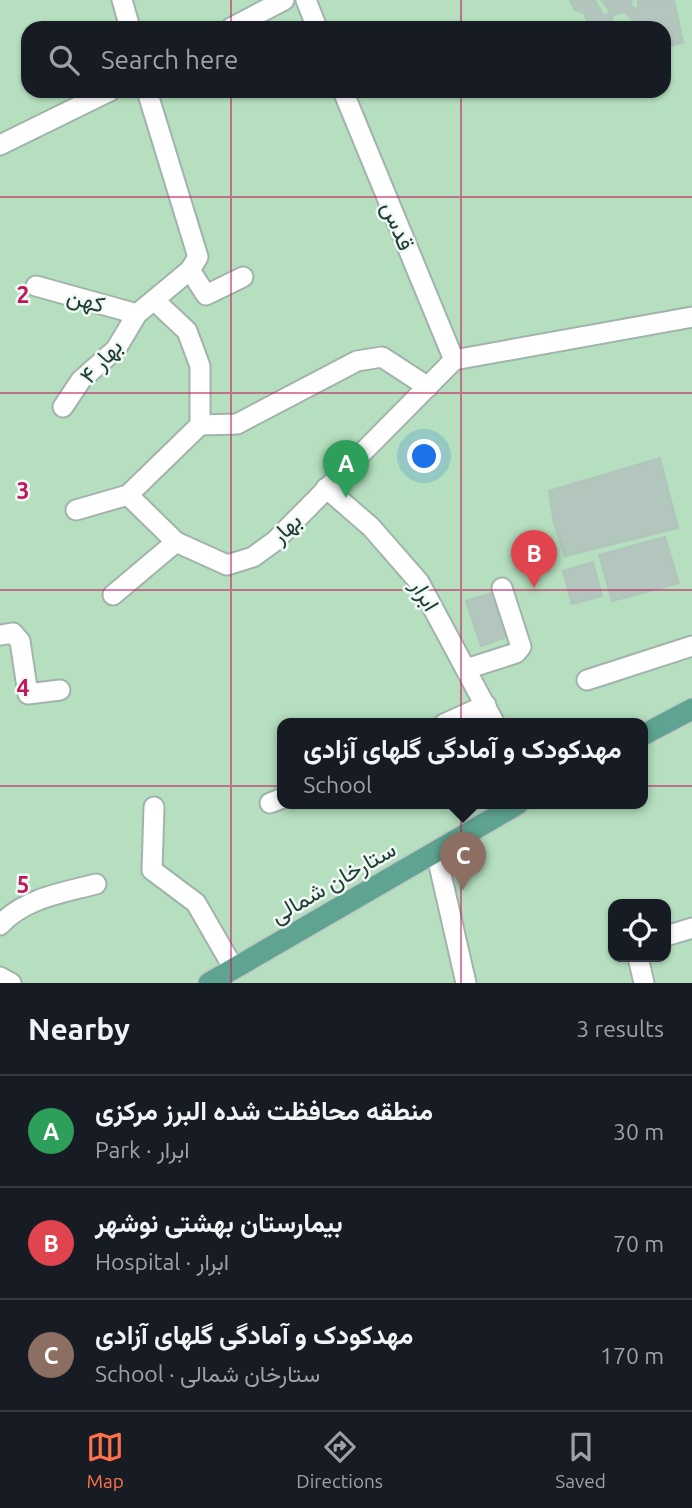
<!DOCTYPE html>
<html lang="en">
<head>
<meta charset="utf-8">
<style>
	body { margin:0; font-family:Ubuntu,Vazirmatn,sans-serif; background:#20242c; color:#f1f3f6 }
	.controls { position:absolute; right:21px; bottom:21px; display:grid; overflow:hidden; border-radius:14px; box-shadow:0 2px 5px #0004 }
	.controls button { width:63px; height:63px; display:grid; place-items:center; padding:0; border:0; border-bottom:2px solid #363941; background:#171b24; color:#f1f3f6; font:35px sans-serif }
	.you { position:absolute; left:425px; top:457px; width:24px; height:24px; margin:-18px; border:5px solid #fff; border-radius:50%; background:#1a73e8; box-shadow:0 0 0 10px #1a73e833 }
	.badge { display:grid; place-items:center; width:46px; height:46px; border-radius:50%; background:#fd724a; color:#fff; font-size:23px; font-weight:700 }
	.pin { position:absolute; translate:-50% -58px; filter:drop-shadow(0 2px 4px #0008) }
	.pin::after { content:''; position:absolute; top:37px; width:24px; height:21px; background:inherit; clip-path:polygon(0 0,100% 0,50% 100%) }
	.popup { position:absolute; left:277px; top:718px; width:371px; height:91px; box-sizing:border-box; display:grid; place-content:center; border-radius:14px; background:#171b24; filter:drop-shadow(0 2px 5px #0005); font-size:23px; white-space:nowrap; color:#9ea1a6 }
	.popup b { font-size:26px; color:#f1f3f6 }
	.popup::after { content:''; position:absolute; left:50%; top:100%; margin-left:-14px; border:14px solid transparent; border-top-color:#171b24 }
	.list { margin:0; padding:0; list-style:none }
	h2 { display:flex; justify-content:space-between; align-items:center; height:91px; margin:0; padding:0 28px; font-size:30px }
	h2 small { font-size:23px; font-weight:400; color:#9ea1a6 }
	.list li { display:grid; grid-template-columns:46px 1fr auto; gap:21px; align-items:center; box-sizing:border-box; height:112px; padding:0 28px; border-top:2px solid #363941 }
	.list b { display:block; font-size:26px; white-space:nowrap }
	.list p { margin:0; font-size:23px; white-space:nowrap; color:#9ea1a6 }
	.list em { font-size:23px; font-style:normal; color:#9ea1a6 }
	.icon { flex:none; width:38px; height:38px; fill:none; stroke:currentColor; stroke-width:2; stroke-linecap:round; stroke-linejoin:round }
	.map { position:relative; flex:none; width:692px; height:983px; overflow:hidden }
	.search { position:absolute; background:#171b24; box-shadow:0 2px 5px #0004; left:21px; right:21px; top:21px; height:77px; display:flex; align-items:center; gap:18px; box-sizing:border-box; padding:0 24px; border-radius:21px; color:#9ea1a6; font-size:26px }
	.sheet { height:427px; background:#171b24 }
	nav { display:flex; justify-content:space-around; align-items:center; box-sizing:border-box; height:98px; border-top:2px solid #363941; background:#171b24; font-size:19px; color:#9ea1a6 }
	nav a { display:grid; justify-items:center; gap:4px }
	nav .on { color:#fd724a }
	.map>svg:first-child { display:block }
</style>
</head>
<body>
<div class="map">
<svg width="692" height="983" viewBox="0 0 692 983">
	<rect width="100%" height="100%" fill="#deebe5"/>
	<!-- green -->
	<path fill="#b5dfbf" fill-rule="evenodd" d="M 0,0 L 692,0 L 692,983 L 0,983 ZM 28,28 L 664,28 L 664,91 L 28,91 ZM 283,724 L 643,724 L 643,804 L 283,804 ZM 613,904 L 666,904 L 666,957 L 613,957 Z"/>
	<!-- building -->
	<g fill="#b3c6be" stroke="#b0c5bc" stroke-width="2">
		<path d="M 570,0 L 595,0 L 604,17 L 610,11 L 601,0 L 632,0 L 630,6 L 638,9 L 638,0 L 674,0 L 683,43 L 664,47 L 664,28 L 634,28 L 633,20 L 624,12 L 613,15 L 610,28 L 589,28 L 584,13 L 575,10 Z"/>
		<path d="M 660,458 L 678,528 L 565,556 L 554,524 L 549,491 Z"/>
		<path d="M 665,537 L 679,583 L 612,601 L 599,555 Z"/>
		<path d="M 593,562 L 602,596 L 572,604 L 563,571 Z"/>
		<path d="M 492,593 L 507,637 L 481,646 L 466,601 Z"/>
	</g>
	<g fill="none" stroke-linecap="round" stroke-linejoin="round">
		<defs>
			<g id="minor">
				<path d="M 122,0 L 130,28"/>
				<path d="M 306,0 L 317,28"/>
				<path d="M 231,28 L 284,0"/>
				<path d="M 343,91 L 454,360"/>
				<path d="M 0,145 L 110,91"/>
				<path d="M 190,270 L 206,295 L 243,277"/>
				<path d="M 36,286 L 137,314"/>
				<path d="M 63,407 L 81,380 L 116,349 L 137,314 L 190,270 L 198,257 L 147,91"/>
				<path d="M 200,425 L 237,424 L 357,361 L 382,357 L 428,387"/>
				<path d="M 326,488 L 371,527 L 419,582 L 495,724"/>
				<path d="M 128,495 L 176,542 L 227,565 L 253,557 L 275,541 L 454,360 L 692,317"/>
				<path d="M 76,510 L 128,495 L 200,425 L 200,366 L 187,331 L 154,300"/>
				<path d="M 113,595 L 176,542"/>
				<path d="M 0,635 L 13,633 L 20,641 L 28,694 L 60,690"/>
				<path d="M 466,669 L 516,653 L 521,647 L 502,588"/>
				<path d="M 587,680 L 692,646"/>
				<path d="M 444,724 L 486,705"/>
				<path d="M 270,803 L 283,798"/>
				<path d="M 154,807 L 152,870 L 196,903 L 234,969"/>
				<path d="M 436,852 L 466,983"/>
				<path d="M 0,925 C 25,898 62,893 96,884"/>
				<path d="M 666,936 L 692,928"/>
				<path d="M 638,957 L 644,983"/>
				<path d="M 0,977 L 11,983"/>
			</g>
			<g id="major">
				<path d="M 643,735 L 692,709"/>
				<path d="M 209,983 L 518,804"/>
			</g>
		</defs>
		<!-- minor casing -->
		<use href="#minor" stroke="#a1b3ac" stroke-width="23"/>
		<!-- major casing -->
		<use href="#major" stroke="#c0c8c6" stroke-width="24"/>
		<!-- minor -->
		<use href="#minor" stroke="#fff" stroke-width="19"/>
		<!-- major -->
		<use href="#major" stroke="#5fa491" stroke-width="21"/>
	</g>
	<!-- grid -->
	<path fill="none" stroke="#c2185b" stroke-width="2" stroke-opacity="0.55" d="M 231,0 L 231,28M 461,0 L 461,28M 231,91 L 231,983M 461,91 L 461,983M 0,197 L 692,197M 0,393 L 692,393M 0,590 L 692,590M 0,786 L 692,786"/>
	<g text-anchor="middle" stroke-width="5" stroke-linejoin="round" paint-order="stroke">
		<!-- street labels -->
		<g font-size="23" fill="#1e3c33" stroke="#eff8f3">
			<text transform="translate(398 226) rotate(68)" y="8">قدس</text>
			<text transform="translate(86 300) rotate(16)" y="8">کهن</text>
			<text transform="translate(101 361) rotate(-48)" y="8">بهار ۴</text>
			<text transform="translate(286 528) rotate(-44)" y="8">بهار</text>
			<text transform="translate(425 595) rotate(59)" y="8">ابرار</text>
			<text transform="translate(333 882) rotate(-30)" y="8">ستارخان شمالی</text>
		</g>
	</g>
	<g font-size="23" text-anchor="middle" font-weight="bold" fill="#c2185b" stroke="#eff8f3" stroke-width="5" stroke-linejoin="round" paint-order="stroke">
		<text x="23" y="303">2</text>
		<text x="23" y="499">3</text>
		<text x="23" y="696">4</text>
		<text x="23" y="893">5</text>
	</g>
</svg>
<div class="controls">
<button><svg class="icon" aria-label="locate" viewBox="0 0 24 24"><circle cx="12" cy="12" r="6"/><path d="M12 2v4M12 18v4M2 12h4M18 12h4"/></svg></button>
</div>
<div class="you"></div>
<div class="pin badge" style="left:346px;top:498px;background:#2e9e5b">A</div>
<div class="pin badge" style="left:534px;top:588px;background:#e0444e">B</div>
<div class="pin badge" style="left:463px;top:890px;background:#8d6e63">C</div>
<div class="popup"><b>مهدکودک و آمادگی گلهای آزادی</b>School</div>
<div class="search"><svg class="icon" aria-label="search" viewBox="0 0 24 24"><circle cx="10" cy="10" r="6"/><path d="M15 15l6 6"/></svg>Search here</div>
</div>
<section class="sheet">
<h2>Nearby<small>3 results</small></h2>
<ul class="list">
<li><span class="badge" style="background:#2e9e5b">A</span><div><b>منطقه محافظت شده البرز مرکزی</b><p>Park · ابرار</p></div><em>30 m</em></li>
<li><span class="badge" style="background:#e0444e">B</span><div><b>بیمارستان بهشتی نوشهر</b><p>Hospital · ابرار</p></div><em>70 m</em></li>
<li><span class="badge" style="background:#8d6e63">C</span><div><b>مهدکودک و آمادگی گلهای آزادی</b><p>School · ستارخان شمالی</p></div><em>170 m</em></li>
</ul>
</section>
<nav>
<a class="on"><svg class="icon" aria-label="map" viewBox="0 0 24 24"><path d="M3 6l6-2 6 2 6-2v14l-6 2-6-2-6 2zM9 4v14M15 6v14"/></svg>Map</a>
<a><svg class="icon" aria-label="directions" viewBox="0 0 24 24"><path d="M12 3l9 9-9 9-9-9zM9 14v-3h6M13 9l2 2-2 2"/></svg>Directions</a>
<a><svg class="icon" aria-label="saved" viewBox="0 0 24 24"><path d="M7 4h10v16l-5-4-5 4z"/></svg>Saved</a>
</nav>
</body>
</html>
